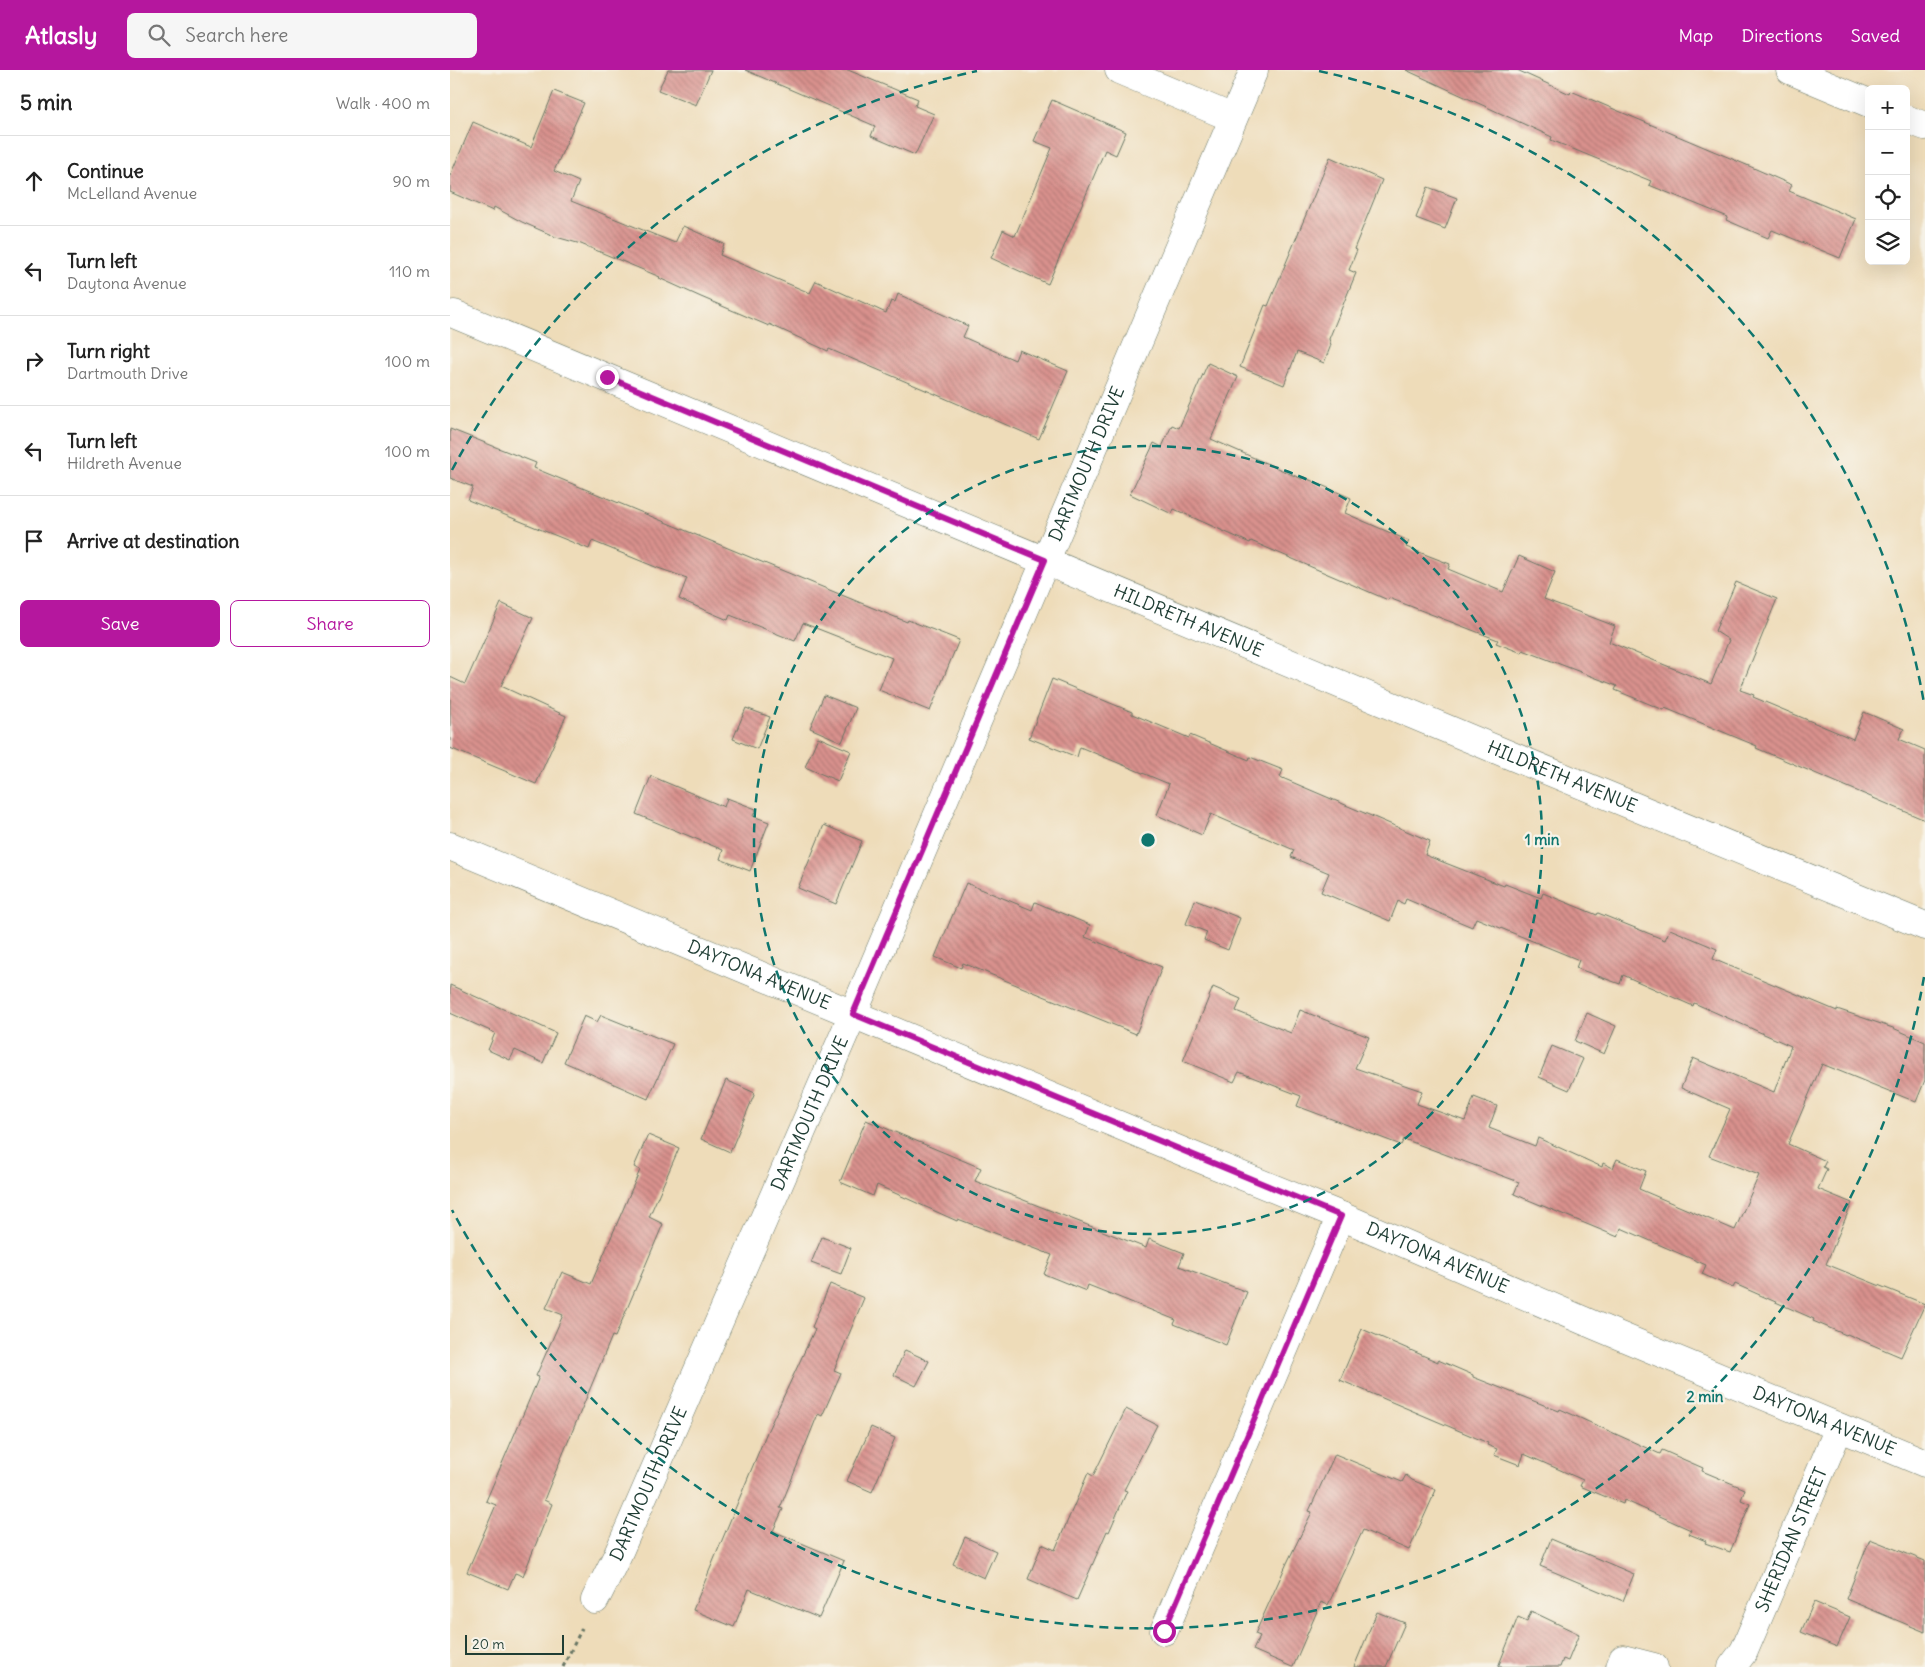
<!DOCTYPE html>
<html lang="en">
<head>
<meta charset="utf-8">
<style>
	body { margin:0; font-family:Delius,sans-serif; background:#f6f6f6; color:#222 }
	.controls { position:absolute; right:15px; top:15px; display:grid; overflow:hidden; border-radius:8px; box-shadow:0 5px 20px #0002 }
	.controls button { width:45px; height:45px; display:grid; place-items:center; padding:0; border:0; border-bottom:1px solid #e0e0e0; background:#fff; color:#222; font:25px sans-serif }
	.scale { position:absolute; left:15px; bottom:12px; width:99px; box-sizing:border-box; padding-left:5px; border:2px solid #1f3d34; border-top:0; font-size:14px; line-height:18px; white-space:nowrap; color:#1f3d34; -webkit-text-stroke:4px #f7f3e8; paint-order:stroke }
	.stop { position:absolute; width:15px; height:15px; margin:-11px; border:4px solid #b5179e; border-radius:50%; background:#fff }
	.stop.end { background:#b5179e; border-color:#fff; box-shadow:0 1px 5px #0008 }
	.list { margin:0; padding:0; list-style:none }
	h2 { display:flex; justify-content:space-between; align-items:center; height:65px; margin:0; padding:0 20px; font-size:21px }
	h2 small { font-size:16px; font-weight:400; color:#767676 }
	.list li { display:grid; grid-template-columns:32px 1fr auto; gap:15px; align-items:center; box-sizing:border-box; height:90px; padding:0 20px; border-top:1px solid #e0e0e0 }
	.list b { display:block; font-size:19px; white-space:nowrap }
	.list p { margin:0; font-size:16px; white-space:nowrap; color:#767676 }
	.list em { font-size:16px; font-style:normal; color:#767676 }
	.actions { display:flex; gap:10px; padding:15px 20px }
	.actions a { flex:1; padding:11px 0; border:1px solid #b5179e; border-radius:8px; text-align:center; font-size:18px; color:#b5179e }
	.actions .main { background:#b5179e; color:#fff }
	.icon { flex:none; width:28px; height:28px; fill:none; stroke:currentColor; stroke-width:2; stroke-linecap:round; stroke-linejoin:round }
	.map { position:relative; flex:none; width:1475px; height:1597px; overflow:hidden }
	header { display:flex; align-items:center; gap:30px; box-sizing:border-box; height:70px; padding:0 25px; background:#b5179e; color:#fff }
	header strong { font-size:24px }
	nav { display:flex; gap:28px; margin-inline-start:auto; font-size:18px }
	.search { width:350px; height:45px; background:#f6f6f6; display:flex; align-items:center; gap:12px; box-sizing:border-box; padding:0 18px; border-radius:8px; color:#767676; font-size:19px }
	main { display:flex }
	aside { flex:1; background:#fff }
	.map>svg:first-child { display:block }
</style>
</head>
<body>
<header>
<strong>Atlasly</strong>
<div class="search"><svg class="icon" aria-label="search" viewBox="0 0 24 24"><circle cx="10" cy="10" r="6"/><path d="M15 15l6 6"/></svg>Search here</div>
<nav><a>Map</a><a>Directions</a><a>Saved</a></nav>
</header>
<main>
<aside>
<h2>5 min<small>Walk · 400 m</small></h2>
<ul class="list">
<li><svg class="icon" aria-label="ahead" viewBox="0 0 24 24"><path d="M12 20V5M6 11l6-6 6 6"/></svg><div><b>Continue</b><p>McLelland Avenue</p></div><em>90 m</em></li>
<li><svg class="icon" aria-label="left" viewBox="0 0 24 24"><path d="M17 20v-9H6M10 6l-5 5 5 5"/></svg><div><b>Turn left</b><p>Daytona Avenue</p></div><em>110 m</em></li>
<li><svg class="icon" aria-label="right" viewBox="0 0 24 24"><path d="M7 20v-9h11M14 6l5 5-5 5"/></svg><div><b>Turn right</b><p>Dartmouth Drive</p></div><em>100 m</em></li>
<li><svg class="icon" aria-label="left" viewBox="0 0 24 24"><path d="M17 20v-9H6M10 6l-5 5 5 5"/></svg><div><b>Turn left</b><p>Hildreth Avenue</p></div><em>100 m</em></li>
<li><svg class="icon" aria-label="arrive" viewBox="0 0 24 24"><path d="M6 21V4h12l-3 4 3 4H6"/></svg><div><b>Arrive at destination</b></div></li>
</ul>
<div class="actions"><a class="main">Save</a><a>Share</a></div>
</aside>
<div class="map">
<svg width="1475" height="1597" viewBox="0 0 1475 1597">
	<defs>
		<pattern id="building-back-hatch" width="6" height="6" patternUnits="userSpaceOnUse" patternTransform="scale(1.25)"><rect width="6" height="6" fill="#d9918d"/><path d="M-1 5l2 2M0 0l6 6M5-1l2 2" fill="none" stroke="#af7874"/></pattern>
	</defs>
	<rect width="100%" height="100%" fill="#f7f3e8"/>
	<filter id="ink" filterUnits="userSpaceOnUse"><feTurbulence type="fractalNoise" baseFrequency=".02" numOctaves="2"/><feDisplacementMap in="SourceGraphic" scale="10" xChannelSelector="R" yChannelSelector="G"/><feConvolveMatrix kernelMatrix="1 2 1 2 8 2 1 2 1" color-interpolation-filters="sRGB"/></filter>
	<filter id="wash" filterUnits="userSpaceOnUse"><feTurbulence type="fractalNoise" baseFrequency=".0096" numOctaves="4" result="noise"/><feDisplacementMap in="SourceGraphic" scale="20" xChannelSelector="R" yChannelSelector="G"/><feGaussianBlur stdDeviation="1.12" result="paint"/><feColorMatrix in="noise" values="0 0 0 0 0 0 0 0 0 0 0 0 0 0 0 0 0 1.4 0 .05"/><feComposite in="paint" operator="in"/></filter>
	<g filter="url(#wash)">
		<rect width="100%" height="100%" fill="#eedcb9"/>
		<g id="blocks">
			<!-- building -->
			<g fill="url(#building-back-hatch)">
				<path d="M 218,0 L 261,0 L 246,35 L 208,20 Z"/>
				<path d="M 295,0 L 398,0 L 468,29 L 465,36 L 484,44 L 465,85 L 421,66 L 425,56 Z"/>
				<path d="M 956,0 L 1067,0 L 1120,24 L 1121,21 L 1299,96 L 1342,115 L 1339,121 L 1406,149 L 1390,188 L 1322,160 L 1318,168 L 1276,150 L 1278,147 L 1199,115 L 1201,111 L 1101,70 L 1102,67 Z"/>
				<path d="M 104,21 L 134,33 L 104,101 L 129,112 L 121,131 L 225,173 L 233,156 L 274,174 L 270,185 L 360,223 L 366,211 L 436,243 L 441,231 L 445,232 L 448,224 L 518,256 L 513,267 L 565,290 L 569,280 L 618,301 L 589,369 L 485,324 L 379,279 L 378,281 L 319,254 L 319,256 L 251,227 L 209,208 L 210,207 L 131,174 L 106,167 L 72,152 L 44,137 L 43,141 L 0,122 L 0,106 L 23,52 L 81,77 Z"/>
				<path d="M 602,30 L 676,62 L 666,85 L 655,80 L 598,214 L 541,188 L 553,160 L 565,166 L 602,78 L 584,71 Z"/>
				<path d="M 880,87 L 932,110 L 904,179 L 907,180 L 899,200 L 906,203 L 879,269 L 881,275 L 874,293 L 847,282 L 834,315 L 790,297 L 815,235 L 818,236 Z"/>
				<path d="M 978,117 L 1007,128 L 995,159 L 966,148 Z"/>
				<path d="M 758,293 L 788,307 L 761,369 L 852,409 L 853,407 L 901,428 L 895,443 L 959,471 L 956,477 L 1000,494 L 998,499 L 1053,522 L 1069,486 L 1105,502 L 1094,529 L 1165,556 L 1159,572 L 1261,614 L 1279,570 L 1265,561 L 1286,512 L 1327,529 L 1290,620 L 1304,625 L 1303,627 L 1403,669 L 1414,642 L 1454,659 L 1449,669 L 1475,680 L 1475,750 L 1306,678 L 1307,676 L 1215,638 L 1214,640 L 1165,620 L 1167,616 L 1073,580 L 1072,583 L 1046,573 L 1048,570 L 939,528 L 938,530 L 801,471 L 800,473 L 724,439 L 722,444 L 680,424 L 704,373 L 712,377 L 722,355 L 729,358 Z"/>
				<path d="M 0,359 L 86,393 L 84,398 L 457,552 L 458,550 L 509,570 L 480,641 L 429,620 L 442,588 L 353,553 L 345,571 L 280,545 L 278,550 L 229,529 L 237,508 L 208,498 L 142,471 L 139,479 L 18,430 L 23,417 L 0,408 Z"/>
				<path d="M 51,533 L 83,548 L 51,616 L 116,646 L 86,714 L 0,678 L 0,607 L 15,614 Z"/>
				<path d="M 602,609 L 682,642 L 682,644 L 739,668 L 740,665 L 799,690 L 800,687 L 833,700 L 830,707 L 980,771 L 975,785 L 1054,816 L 1055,814 L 1091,828 L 1093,823 L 1147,845 L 1148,843 L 1215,870 L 1220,859 L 1267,879 L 1263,889 L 1387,941 L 1387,939 L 1443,958 L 1475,972 L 1475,1010 L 1466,1032 L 1372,994 L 1338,1074 L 1376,1091 L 1373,1097 L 1377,1099 L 1368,1119 L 1402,1133 L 1376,1194 L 1475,1234 L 1451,1287 L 1397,1264 L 1396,1265 L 1363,1251 L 1364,1249 L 1285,1214 L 1283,1218 L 1252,1204 L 1256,1195 L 1171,1158 L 1168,1167 L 1064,1124 L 1069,1112 L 954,1069 L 951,1075 L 847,1036 L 851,1026 L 789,1002 L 784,1012 L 733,991 L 763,917 L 791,929 L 786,941 L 841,963 L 850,940 L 919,967 L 905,998 L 972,1021 L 967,1034 L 1015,1051 L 1024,1027 L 1047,1036 L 1039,1058 L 1085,1076 L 1088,1068 L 1152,1097 L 1153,1093 L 1163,1098 L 1167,1089 L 1196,1101 L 1189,1119 L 1285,1160 L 1309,1105 L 1259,1086 L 1280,1039 L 1231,1018 L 1243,988 L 1324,1022 L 1341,976 L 1244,933 L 1243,936 L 1173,905 L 1170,914 L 1126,898 L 1129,890 L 1026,848 L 1022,857 L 956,829 L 954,834 L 948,831 L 940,851 L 871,822 L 879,803 L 841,787 L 844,780 L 761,744 L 752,765 L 707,745 L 719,714 L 630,677 L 627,687 L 579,668 Z"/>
				<path d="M 374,625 L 406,638 L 392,672 L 360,658 Z"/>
				<path d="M 296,638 L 320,647 L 307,679 L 283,669 Z"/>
				<path d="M 368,667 L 401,681 L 388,711 L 355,697 Z"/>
				<path d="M 201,706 L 274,737 L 277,728 L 306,739 L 303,746 L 319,752 L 300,801 L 270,789 L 273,780 L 186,744 Z"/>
				<path d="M 374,755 L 412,771 L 386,834 L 348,818 Z"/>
				<path d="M 516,813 L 582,840 L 585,832 L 640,855 L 635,867 L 712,897 L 686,964 L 513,893 L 511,898 L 485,887 Z"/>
				<path d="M 745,830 L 790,848 L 778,880 L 754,870 L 757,862 L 736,854 Z"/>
				<path d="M 0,915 L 106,963 L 93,993 L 65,980 L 60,990 L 38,980 L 45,963 L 0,943 Z"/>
				<path d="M 1137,943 L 1166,956 L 1154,984 L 1125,971 Z"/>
				<path d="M 151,945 L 223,974 L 198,1029 L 114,992 L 134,946 L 147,952 Z"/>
				<path d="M 1102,976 L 1133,989 L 1119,1020 L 1089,1007 Z"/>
				<path d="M 276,1010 L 305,1023 L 280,1082 L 251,1069 Z"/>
				<path d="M 416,1050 L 531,1098 L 525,1111 L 696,1178 L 699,1169 L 734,1183 L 729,1196 L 797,1222 L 776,1275 L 724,1254 L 726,1250 L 638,1215 L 636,1221 L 594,1204 L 602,1185 L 508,1149 L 507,1151 L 427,1115 L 423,1126 L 390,1112 Z"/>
				<path d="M 198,1065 L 229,1078 L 199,1147 L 213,1154 L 165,1267 L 162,1266 L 100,1415 L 94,1430 L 102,1434 L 73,1506 L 65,1503 L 58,1519 L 17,1502 L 46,1435 L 36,1431 L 89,1307 L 86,1306 L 113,1245 L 96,1238 L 112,1202 L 141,1214 L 190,1100 L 184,1097 Z"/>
				<path d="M 372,1167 L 401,1178 L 391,1204 L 361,1193 Z"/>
				<path d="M 380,1214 L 414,1228 L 384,1300 L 391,1303 L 372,1346 L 368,1344 L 330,1438 L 333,1439 L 323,1461 L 394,1491 L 369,1548 L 299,1519 L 284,1557 L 243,1540 L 317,1362 L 365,1259 L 362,1257 Z"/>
				<path d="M 912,1259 L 988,1292 L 988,1290 L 1023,1305 L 1023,1307 L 1109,1341 L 1110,1339 L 1210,1384 L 1212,1380 L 1253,1398 L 1252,1401 L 1295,1419 L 1291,1430 L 1300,1434 L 1280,1482 L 1255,1473 L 1256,1471 L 1239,1464 L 1241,1460 L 1174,1430 L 1173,1434 L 1130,1416 L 1133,1410 L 1074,1384 L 1070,1395 L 1044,1385 L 1047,1379 L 1037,1375 L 1038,1373 L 890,1310 Z"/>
				<path d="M 455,1280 L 479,1291 L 466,1316 L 444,1305 Z"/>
				<path d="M 676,1339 L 707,1355 L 674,1420 L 677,1421 L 659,1462 L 657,1461 L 627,1530 L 578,1509 L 592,1474 L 605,1480 L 638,1403 L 643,1406 Z"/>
				<path d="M 421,1357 L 445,1368 L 422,1422 L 397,1411 Z"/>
				<path d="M 885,1384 L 952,1412 L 956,1405 L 962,1410 L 986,1420 L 959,1480 L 913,1460 L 878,1535 L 871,1532 L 843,1597 L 842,1597 L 803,1580 L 810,1566 L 805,1564 L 837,1493 L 862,1442 L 859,1441 Z"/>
				<path d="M 515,1467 L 546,1481 L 534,1508 L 503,1494 Z"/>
				<path d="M 1101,1469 L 1184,1504 L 1173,1531 L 1090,1496 Z"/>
				<path d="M 1420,1469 L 1475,1491 L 1475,1562 L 1396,1529 Z"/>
				<path d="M 1364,1532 L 1400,1547 L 1387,1577 L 1351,1562 Z"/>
				<path d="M 1081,1541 L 1129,1564 L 1118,1591 L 1113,1589 L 1110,1597 L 1048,1597 L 1068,1547 L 1077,1551 Z"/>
				<path d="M 927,1542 L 955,1553 L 936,1597 L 904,1597 Z"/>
			</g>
		</g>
	</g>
	<g filter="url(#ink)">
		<use href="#blocks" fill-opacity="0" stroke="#677563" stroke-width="1"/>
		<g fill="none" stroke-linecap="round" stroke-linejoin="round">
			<defs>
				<g id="minor">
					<path d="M 669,0 L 783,48"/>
					<path d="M 1340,0 L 1419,33"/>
					<path d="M 1456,49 L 1475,56"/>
					<path id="s1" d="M 4,244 L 1057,684 L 1475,856"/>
					<path id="s2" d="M 0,776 L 736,1083 L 891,1146 L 1146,1256 L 1475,1393"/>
					<path id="s3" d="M 145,1530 L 168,1484 L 403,944 L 804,0"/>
					<path d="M 714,1561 L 891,1146"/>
					<path d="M 1170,1597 L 1173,1589 L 1204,1597"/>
					<path id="s4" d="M 1282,1597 L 1294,1581 L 1389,1358"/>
				</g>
			</defs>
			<!-- minor casing -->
			<use href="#minor" stroke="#677563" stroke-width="29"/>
			<!-- path -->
			<path stroke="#677563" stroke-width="3" stroke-dasharray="4 4" stroke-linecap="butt" d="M 113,1597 L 132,1558"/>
			<!-- minor -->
			<use href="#minor" stroke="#fff" stroke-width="28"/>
		</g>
	</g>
	<g fill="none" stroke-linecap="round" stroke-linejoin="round" filter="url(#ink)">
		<!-- route -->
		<path stroke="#b5179e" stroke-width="6" d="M 157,307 L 595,490 L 403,944 L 891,1146 L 714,1561"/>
	</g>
	<!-- distance rings -->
	<g fill="none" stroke="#0f766e" stroke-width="2.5" stroke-dasharray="9 6">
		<circle cx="698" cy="770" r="394"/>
		<path d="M1474 907A788 788 0 0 1 2 1140M2 400A788 788 0 0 1 527 1M869 1A788 788 0 0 1 1474 633"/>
	</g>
	<g text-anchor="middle" stroke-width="4.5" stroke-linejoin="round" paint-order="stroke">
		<!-- street labels -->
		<g font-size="18" fill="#1f3d34" stroke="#f7f3e8">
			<text dy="6" stroke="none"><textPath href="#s3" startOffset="1238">DARTMOUTH DRIVE</textPath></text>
			<text dy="6" stroke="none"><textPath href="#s1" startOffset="796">HILDRETH AVENUE</textPath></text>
			<text dy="6" stroke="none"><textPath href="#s1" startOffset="1201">HILDRETH AVENUE</textPath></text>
			<text dy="6" stroke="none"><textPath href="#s2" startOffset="335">DAYTONA AVENUE</textPath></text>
			<text dy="6" stroke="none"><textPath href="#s3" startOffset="532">DARTMOUTH DRIVE</textPath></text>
			<text dy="6" stroke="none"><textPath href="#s2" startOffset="1070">DAYTONA AVENUE</textPath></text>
			<text dy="6" stroke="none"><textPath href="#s2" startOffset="1490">DAYTONA AVENUE</textPath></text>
			<text dy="6" stroke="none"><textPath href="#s3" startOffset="128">DARTMOUTH DRIVE</textPath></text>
			<text dy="6" stroke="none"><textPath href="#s4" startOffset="141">SHERIDAN STREET</textPath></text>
		</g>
	</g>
	<circle cx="698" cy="770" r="8" fill="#0f766e" stroke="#f7f3e8" stroke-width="2.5"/>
	<g font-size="15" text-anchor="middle" font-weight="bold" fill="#0f766e" stroke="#f7f3e8" stroke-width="4.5" stroke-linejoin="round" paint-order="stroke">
		<text x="1092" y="775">1 min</text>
		<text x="1255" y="1332">2 min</text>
	</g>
</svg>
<div class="controls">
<button>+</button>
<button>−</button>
<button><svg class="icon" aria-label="locate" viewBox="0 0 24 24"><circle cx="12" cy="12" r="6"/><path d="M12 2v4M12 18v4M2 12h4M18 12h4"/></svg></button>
<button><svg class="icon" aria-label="layers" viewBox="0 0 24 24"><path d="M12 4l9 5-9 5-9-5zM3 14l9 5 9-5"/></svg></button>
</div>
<div class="scale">20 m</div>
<div class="stop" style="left:714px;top:1561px"></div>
<div class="stop end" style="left:157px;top:307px"></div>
</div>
</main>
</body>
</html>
